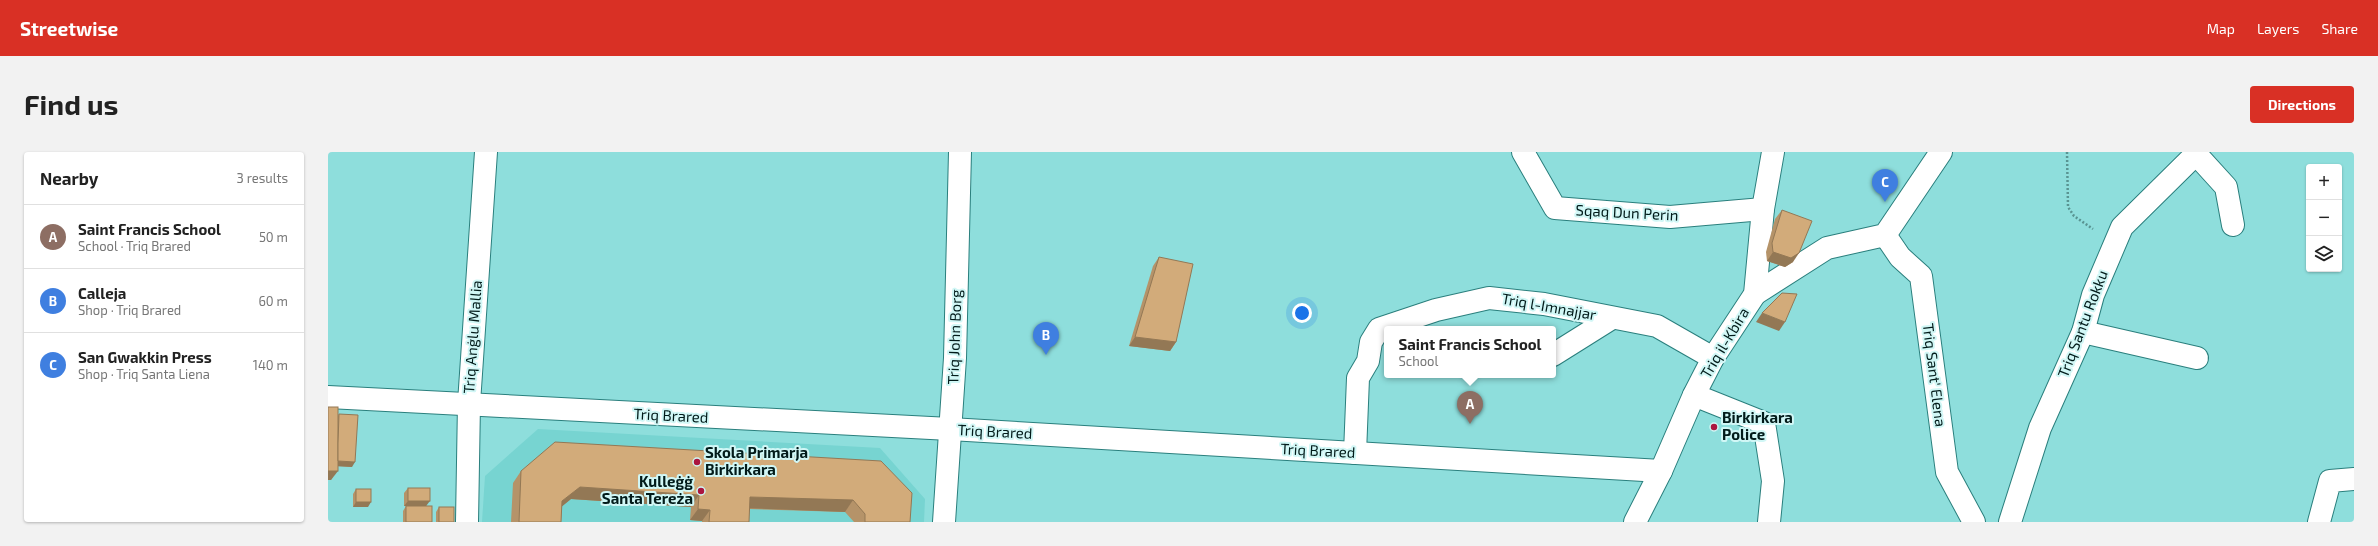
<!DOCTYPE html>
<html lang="en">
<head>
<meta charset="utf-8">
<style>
	body { margin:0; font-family:"Exo 2",sans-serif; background:#f2f2f2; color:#222 }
	.controls { position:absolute; right:12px; top:12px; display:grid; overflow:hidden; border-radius:4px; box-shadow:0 1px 3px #0004 }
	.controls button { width:36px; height:36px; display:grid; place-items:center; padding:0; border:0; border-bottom:1px solid #e0e0e0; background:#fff; color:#222; font:20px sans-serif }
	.you { position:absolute; left:974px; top:161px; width:14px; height:14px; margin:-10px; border:3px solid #fff; border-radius:50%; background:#1a73e8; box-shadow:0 0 0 6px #1a73e833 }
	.badge { display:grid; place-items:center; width:26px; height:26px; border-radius:50%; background:#d93025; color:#fff; font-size:13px; font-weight:700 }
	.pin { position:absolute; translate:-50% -33px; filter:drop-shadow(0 1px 2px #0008) }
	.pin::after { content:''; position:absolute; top:21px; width:14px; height:12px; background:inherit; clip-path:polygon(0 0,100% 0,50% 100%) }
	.popup { position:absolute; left:1056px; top:174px; width:172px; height:52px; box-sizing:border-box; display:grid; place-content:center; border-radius:4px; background:#fff; filter:drop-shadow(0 1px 3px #0005); font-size:13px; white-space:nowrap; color:#767676 }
	.popup b { font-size:15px; color:#222 }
	.popup::after { content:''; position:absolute; left:50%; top:100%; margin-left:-8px; border:8px solid transparent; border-top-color:#fff }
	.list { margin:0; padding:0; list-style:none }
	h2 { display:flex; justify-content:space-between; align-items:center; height:52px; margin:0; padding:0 16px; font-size:17px }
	h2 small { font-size:13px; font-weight:400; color:#767676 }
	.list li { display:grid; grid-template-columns:26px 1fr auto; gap:12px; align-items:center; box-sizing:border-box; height:64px; padding:0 16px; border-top:1px solid #e0e0e0 }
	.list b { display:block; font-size:15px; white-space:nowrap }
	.list p { margin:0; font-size:13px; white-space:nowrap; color:#767676 }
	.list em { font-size:13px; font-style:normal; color:#767676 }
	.icon { flex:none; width:22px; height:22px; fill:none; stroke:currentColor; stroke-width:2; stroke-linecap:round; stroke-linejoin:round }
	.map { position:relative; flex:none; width:2026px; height:370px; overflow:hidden; border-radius:4px }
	header { display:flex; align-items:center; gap:24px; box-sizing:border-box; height:56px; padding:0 20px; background:#d93025; color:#fff }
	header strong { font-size:19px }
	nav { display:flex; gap:22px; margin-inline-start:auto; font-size:14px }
	.intro { display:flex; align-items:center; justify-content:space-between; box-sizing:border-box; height:96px; padding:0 24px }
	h1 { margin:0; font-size:28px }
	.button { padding:10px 18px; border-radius:4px; background:#d93025; color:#fff; font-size:14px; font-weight:700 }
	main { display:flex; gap:24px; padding:0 24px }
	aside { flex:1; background:#fff; border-radius:4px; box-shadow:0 1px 3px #0004 }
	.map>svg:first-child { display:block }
</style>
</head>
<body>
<header>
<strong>Streetwise</strong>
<nav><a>Map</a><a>Layers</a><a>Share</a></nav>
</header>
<div class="intro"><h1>Find us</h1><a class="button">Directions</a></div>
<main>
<aside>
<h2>Nearby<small>3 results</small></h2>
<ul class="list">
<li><span class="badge" style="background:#8d6e63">A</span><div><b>Saint Francis School</b><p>School · Triq Brared</p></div><em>50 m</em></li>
<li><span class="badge" style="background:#3f7fe0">B</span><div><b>Calleja</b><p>Shop · Triq Brared</p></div><em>60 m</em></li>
<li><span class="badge" style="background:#3f7fe0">C</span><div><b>San Gwakkin Press</b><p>Shop · Triq Santa Liena</p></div><em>140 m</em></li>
</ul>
</aside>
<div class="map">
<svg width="2026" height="370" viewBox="0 0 2026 370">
	<rect width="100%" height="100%" fill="#8ededc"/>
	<!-- built -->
	<path fill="#77d4d1" d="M 210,277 L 552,296 L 597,347 L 596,370 L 154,370 L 157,324 Z"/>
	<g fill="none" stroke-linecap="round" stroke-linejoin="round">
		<defs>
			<g id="minor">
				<path d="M 1195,0 L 1227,56 L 1342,65 L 1435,57"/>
				<path d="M 1868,2 L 1898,35 L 1905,73"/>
				<path d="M 1557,83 L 1572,105 L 1593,124 L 1619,320 L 1646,370"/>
				<path d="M 1427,142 L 1499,96 L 1557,83 L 1613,0"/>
				<path d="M 1755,180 L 1869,206"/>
				<path d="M 1225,203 L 1284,166"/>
				<path d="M 1366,243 L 1436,271 L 1445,329 L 1441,370"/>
				<path d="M 0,245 L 622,277 L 1333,319"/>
				<path d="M 1027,301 L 1030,226 L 1040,209 L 1043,190 L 1051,177 L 1108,158 L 1161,146 L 1216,152 L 1329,174 L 1385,206"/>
				<path d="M 139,370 L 141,251 L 158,0"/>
				<path d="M 616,370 L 627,206 L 632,0"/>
				<path d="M 1307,370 L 1333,319 L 1366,243 L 1385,206 L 1427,142 L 1435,57 L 1445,0"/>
				<path d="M 1682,370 L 1712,276 L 1755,180 L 1765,143 L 1794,75 L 1870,0"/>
				<path d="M 1991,370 L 2002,329 L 2026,327"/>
			</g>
		</defs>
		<!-- minor casing -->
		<use href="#minor" stroke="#2a7f7d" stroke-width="24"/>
		<!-- path -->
		<path stroke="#599492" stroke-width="2.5" stroke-dasharray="2 2" stroke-linecap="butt" d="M 1739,0 L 1740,55 L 1746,64 L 1765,77"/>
		<!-- minor -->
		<use href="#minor" stroke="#fff" stroke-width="22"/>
	</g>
	<!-- wall -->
	<g fill="#b59369">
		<path d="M 1454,58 L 1465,110 L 1457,115 L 1439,109 L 1438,100 L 1447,67 Z"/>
		<path d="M 831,105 L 848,190 L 842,199 L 801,194 L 825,114 Z"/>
		<path d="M 11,262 L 24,315 L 10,314 L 3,328 L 0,328 L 10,264 Z"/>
		<path d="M 553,309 L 582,370 L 526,370 L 517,360 L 421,357 L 421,370 L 374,370 L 374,369 L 362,368 L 363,355 L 243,347 L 234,354 L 233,370 L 183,370 L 185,331 L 193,319 Z"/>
		<path d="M 80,336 L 99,354 L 104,370 L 75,370 L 75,359 L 78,354 L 76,354 L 76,341 Z"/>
		<path d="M 28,337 L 40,355 L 25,355 L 25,342 Z"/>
		<path d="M 111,355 L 126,370 L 108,370 L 108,360 Z"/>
	</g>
	<!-- shaded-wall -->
	<g fill="#937855">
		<path d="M 1445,100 L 1471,101 L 1465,110 L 1457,115 L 1439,109 Z"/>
		<path d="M 1434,161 L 1457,170 L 1451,179 L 1428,170 Z"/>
		<path d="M 807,185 L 848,190 L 842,199 L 801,194 Z"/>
		<path d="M 9,309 L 27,310 L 24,315 L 5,314 Z"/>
		<path d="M 0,319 L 10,319 L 3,328 L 0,328 Z"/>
		<path d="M 252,335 L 371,343 L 363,355 L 243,347 L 226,361 L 234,349 Z"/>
		<path d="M 422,345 L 525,348 L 517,360 L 414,356 Z"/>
		<path d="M 80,349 L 102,349 L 98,354 L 76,354 Z"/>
		<path d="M 28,350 L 43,350 L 40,355 L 25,355 Z"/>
		<path d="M 370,357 L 382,358 L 374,369 L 362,368 Z"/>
	</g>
	<!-- building -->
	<g fill="#d2ab7a" stroke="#937855">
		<path d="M 1454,58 L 1484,69 L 1471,101 L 1463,106 L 1445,100 L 1444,91 Z"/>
		<path d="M 831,105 L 865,112 L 848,190 L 807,185 Z"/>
		<path d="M 1454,141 L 1469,142 L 1457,170 L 1434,161 Z"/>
		<rect x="0" y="255" width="10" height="64"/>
		<path d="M 11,262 L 30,263 L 27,310 L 10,309 L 10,291 Z"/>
		<path d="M 227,290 L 553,309 L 584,341 L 582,370 L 537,370 L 537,362 L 525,348 L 422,345 L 421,370 L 381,370 L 382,358 L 370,357 L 371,343 L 252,335 L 234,349 L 233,370 L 191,370 L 193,319 Z"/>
		<rect x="80" y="336" width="22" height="13"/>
		<rect x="28" y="337" width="15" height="13"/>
		<rect x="78" y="354" width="26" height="16"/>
		<rect x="111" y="355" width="15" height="15"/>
	</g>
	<!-- markers -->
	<g fill="#ab153f" stroke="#d1f7f6" stroke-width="1.5">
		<circle cx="1386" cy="275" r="4"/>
		<circle cx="369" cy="310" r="4"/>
		<circle cx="373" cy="339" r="4"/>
	</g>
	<g text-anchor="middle" stroke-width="4" stroke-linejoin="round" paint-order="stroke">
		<!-- street labels -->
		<g font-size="15" fill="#021b1a" stroke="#d1f7f6">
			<text transform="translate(1299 61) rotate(3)" y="5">Sqaq Dun Perin</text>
			<text transform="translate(1221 155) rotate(10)" y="5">Triq l-Imnajjar</text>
			<text transform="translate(1755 172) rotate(-69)" y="5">Triq Santu Rokku</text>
			<text transform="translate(145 185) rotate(-86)" y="5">Triq Anġlu Mallia</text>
			<text transform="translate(627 185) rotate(-88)" y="5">Triq John Borg</text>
			<text transform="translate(1397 191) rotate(-59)" y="5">Triq il-Kbira</text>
			<text transform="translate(1606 223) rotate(83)" y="5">Triq Sant' Elena</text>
			<text transform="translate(343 264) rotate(3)" y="5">Triq Brared</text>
			<text transform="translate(667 280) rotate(3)" y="5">Triq Brared</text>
			<text transform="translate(990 299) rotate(3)" y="5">Triq Brared</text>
		</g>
		<!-- poi labels -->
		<g font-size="15" font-weight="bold" fill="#021b1a" stroke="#d1f7f6" text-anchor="start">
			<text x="1394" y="271">Birkirkara<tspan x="1394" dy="17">Police</tspan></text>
			<text x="377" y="306">Skola Primarja<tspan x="377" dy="17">Birkirkara</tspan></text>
			<text x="365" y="335" text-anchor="end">Kulleġġ<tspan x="365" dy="17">Santa Tereża</tspan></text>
		</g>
	</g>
</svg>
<div class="controls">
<button>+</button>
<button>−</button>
<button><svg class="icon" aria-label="layers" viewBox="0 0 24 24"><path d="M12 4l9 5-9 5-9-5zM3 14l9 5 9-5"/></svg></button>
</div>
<div class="you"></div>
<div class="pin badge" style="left:1142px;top:272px;background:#8d6e63">A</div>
<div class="popup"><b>Saint Francis School</b>School</div>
<div class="pin badge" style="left:718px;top:203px;background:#3f7fe0">B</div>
<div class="pin badge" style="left:1557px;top:50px;background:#3f7fe0">C</div>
</div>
</main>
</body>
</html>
